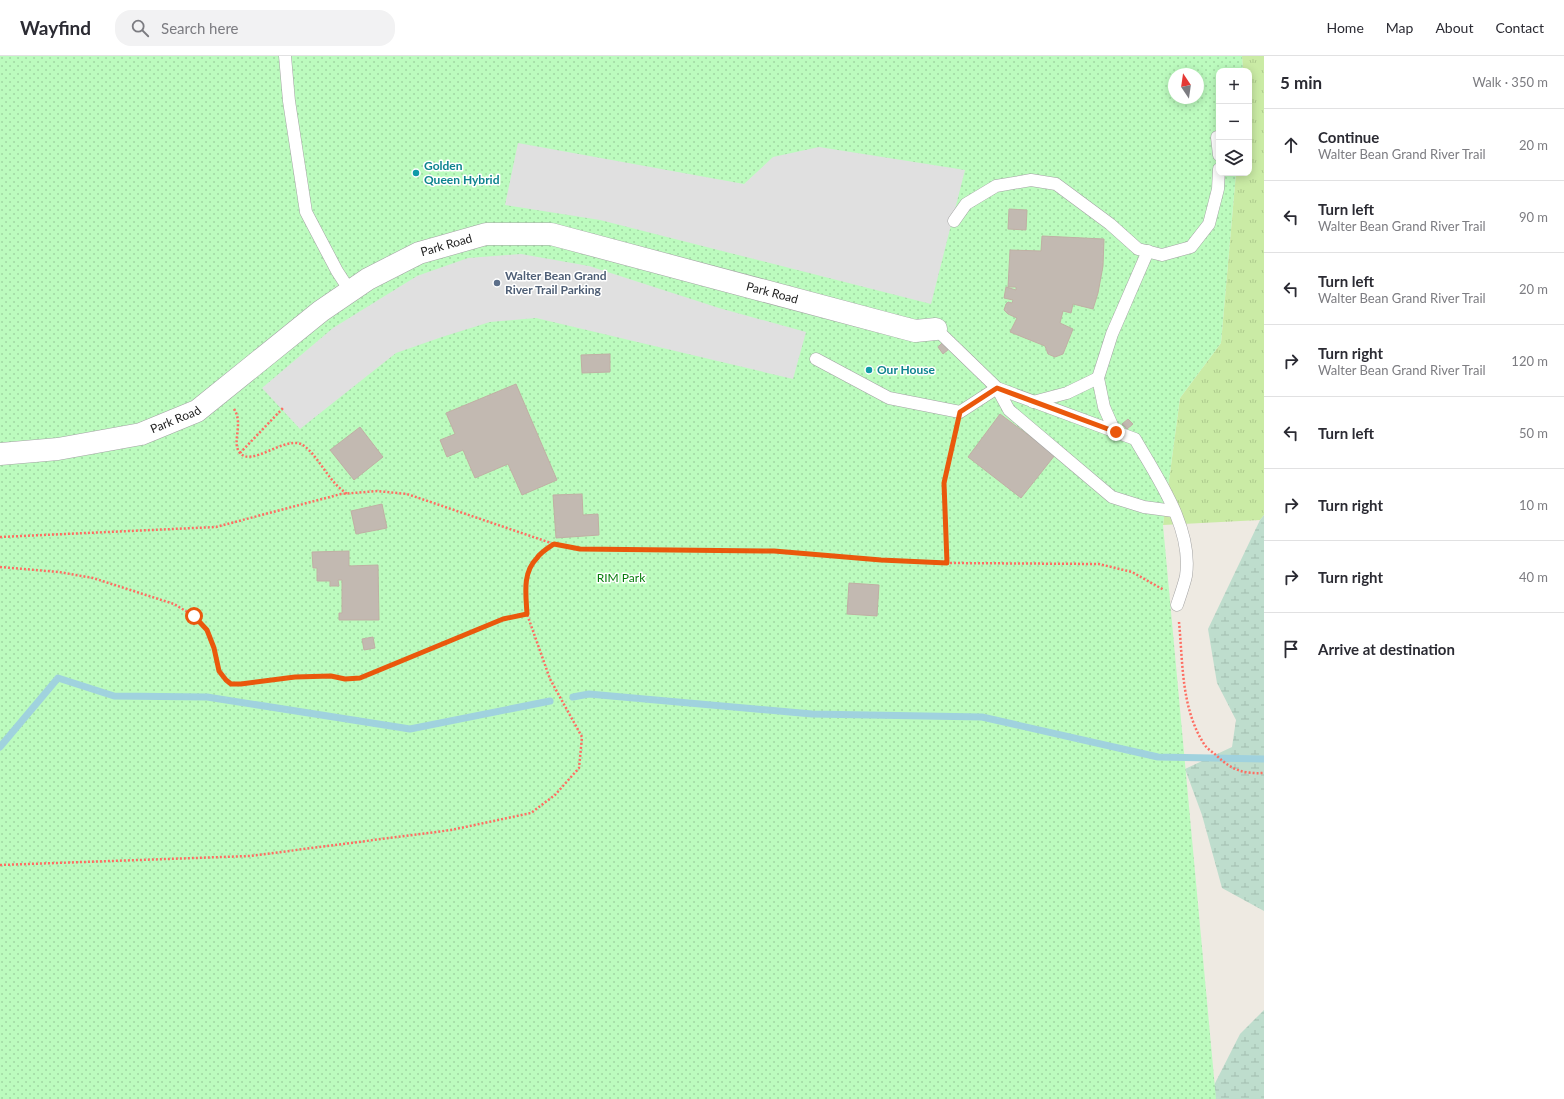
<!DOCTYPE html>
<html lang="en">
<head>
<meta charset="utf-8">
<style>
	body { margin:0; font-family:Lato,sans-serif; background:#f2f2f3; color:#2b2b33 }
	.controls { position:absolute; right:12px; top:12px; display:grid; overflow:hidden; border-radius:8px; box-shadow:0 2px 10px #0003 }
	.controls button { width:36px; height:36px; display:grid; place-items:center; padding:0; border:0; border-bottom:1px solid #e1e1e2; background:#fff; color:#2b2b33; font:20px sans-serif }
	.compass { position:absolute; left:1168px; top:12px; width:36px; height:36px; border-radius:50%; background:#fff; box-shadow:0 2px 10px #0003; rotate:347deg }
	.stop { position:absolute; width:12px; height:12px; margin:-9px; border:3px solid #ea580c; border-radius:50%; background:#fff }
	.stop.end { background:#ea580c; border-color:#fff; box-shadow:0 1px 4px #0008 }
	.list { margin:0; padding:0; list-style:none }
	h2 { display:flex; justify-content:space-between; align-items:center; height:52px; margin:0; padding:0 16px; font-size:17px }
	h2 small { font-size:13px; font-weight:400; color:#7c7c81 }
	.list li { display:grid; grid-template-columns:26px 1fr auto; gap:12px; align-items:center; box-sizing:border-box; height:72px; padding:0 16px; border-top:1px solid #e1e1e2 }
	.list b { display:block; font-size:15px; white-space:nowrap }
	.list p { margin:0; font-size:13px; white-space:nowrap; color:#7c7c81 }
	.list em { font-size:13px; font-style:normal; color:#7c7c81 }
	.icon { flex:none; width:22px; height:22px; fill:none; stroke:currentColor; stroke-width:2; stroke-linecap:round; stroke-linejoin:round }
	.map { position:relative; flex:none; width:1264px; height:1043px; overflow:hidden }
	header { display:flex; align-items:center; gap:24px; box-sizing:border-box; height:56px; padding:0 20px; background:#fff; border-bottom:1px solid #e1e1e2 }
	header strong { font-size:19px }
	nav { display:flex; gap:22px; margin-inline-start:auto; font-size:14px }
	.search { width:280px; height:36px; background:#f2f2f3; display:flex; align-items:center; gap:10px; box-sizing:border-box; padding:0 14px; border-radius:16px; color:#7c7c81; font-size:15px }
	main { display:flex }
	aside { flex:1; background:#fff }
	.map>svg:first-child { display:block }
</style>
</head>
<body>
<header>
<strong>Wayfind</strong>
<div class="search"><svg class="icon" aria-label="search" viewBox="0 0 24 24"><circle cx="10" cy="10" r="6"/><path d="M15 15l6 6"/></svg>Search here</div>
<nav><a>Home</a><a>Map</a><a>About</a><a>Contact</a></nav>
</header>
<main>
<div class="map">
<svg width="1264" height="1043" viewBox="0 0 1264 1043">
	<defs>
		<pattern id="grass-tufts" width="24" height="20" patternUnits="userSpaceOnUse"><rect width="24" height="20" fill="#caeba5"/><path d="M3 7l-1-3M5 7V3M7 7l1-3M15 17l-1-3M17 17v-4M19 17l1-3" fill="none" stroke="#adc98d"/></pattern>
		<pattern id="wetland-marsh" width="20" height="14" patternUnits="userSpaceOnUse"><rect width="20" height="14" fill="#beddcd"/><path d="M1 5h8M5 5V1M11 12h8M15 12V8" fill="none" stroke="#a3bdaf"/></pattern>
		<pattern id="park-dots" width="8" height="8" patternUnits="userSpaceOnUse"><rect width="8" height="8" fill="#bcfbbe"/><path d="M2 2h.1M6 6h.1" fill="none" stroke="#a1d7a3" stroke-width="1.8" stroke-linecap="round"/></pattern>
	</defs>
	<rect width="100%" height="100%" fill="#eeeae2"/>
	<!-- grass -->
	<path fill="url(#grass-tufts)" d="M 1242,0 L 1264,0 L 1264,459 L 1260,464 L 1163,469 L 1180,342 L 1221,287 L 1236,117 L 1249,117 L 1249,15 L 1243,15 Z"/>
	<!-- wetland -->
	<g fill="url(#wetland-marsh)">
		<path d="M 1264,459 L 1264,855 L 1222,832 L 1202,759 L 1185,713 L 1232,691 L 1236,664 L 1217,627 L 1208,573 L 1260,464 Z"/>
		<path d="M 1264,954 L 1264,1043 L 1207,1043 L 1240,978 Z"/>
	</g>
	<!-- park -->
	<path fill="url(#park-dots)" fill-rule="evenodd" d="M 0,0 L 1242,0 L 1243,15 L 1219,15 L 1219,117 L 1236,117 L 1221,287 L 1180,342 L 1163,469 L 1216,1043 L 0,1043 ZM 1174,18 L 1198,18 L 1198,42 L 1174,42 Z"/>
	<!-- parking -->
	<g fill="#e0e0e0">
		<path d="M 518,87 L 744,128 L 773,101 L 819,91 L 965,114 L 931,248 L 600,164 L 505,149 Z"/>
		<path d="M 521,198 L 589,210 L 719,252 L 806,276 L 793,323 L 536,262 L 490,266 L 442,281 L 396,297 L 300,373 L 262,332 L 333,272 L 417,220 L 468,202 Z"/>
	</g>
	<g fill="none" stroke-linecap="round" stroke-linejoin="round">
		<!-- stream -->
		<g stroke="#a0d2de" stroke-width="7">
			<path d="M 573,641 L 589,638 L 812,658 L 982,661 L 1158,701 L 1264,703"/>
			<path d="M 0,691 L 58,622 L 114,640 L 207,641 L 410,673 L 550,645"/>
		</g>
	</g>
	<!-- building -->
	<g fill="#c2b9b1" stroke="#c0afa4">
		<path d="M 1009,153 L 1027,154 L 1026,174 L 1008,173 Z"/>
		<path d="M 1042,180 L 1104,183 L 1103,210 L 1098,237 L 1093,253 L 1073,248 L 1071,257 L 1063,255 L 1060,267 L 1073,273 L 1063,298 L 1055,301 L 1048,298 L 1045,290 L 1010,276 L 1017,262 L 1008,258 L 1004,254 L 1006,248 L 1008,246 L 1012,247 L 1013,244 L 1004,242 L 1006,231 L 1016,234 L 1016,231 L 1008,231 L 1010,194 L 1041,195 Z"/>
		<path d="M 943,286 L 949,293 L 943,298 L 938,291 Z"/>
		<path d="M 610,298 L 610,316 L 582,317 L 581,299 Z"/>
		<path d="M 516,328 L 557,424 L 522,439 L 508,408 L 475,422 L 463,394 L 447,401 L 440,384 L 455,378 L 446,357 Z"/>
		<path d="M 1000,358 L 1055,399 L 1021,442 L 968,401 Z"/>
		<path d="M 1128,363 L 1133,368 L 1127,373 L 1122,368 Z"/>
		<path d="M 360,371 L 383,401 L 354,424 L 330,394 Z"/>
		<path d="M 582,438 L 583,459 L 598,458 L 599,479 L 556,482 L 553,439 Z"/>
		<path d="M 382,448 L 387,472 L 356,478 L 351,455 Z"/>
		<path d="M 349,495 L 349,510 L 378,509 L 379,564 L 339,564 L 339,557 L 342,557 L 342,524 L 338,524 L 339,530 L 330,530 L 330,525 L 317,525 L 317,512 L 313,512 L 312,496 Z"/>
		<path d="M 849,527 L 879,529 L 877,560 L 847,558 Z"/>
		<path d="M 373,581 L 375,592 L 364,594 L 362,583 Z"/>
	</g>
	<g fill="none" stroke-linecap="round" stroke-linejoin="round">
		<defs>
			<g id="service">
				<path d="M 285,0 L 289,45 L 306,156 L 337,215 L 350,235"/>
				<path d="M 1217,81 L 1219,99"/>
				<path d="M 954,165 L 966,148 L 996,130 L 1031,124 L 1056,128 L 1110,168 L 1138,193 L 1162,199 L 1191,191 L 1209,168 L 1218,133 L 1219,113"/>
				<path d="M 936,273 L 997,332 L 1135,383 C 1158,423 1193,472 1186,520 C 1184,529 1180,540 1177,549"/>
				<path d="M 816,303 L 889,342 L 960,356 L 997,332 L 1009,354 L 1112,441 L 1144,451 L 1174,455"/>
				<path d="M 1033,346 L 1067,337 L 1098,322"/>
				<path d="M 1115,376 L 1104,351 L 1098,322 L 1112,278 L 1148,195"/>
			</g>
			<g id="minor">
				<path id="s1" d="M 0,398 L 58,393 L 141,378 L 197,355 L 321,255 L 368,223 L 419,197 L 486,178 L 551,178 L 915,275 L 936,273"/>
			</g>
		</defs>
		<!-- service casing -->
		<use href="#service" stroke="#a3a3a3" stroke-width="13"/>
		<!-- minor casing -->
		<use href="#minor" stroke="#a3a3a3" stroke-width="23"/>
		<!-- path -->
		<g stroke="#fe6d62" stroke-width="2.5" stroke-dasharray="2 2" stroke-linecap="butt">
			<path d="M 234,353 C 244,368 231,387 240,397 C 252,411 283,381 301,388 C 313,394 324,415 333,425 C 337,430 342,434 347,438"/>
			<path d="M 240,397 L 284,351"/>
			<path d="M 0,481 L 216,471 L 341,438 L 377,435 L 407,438 L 554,488 L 580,493 L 774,495 L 881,504 L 947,507 L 1099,508 L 1132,516 L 1164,534"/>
			<path d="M 947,507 L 944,427 L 956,372"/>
			<path d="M 0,511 L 59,516 L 93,522 L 174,548 L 194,560 L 207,574 L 214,592 L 219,615 L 226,624 L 231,628 L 241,628 L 295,621 L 331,620 L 345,623 L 360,622 L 503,563 L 527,558"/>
			<path d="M 1179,566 C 1183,607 1181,652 1204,688 C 1207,693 1213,696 1217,700 C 1232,714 1243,718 1264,717"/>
			<path d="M 0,809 L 250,800 L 451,774 L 531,757 L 555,739 L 579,712 L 582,681 L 550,623 L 527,558 L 526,526 L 529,513 L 536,502 L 553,488"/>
		</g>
		<!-- service -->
		<use href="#service" stroke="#fff" stroke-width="12"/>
		<!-- minor -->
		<use href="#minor" stroke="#fff" stroke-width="22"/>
	</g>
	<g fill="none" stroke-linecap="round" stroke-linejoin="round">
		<!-- route -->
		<path stroke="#ea580c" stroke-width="5" d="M 194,560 L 207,574 L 214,592 L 219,615 L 226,624 L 231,628 L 241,628 L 295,621 L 331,620 L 345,623 L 360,622 L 503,563 L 527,558 C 526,539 522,517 537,502 C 541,496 548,492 554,488 L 580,493 L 774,495 L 881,504 L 947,507 L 944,427 L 960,356 L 997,332 L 1116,376"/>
	</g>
	<!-- markers -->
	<g fill="#0f9aa8" stroke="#fff" stroke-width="1.5">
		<circle cx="416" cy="117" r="4"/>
		<circle cx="869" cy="314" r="4"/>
	</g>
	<circle fill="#5c6f8a" stroke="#fff" stroke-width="1.5" cx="497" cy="227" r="4"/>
	<g text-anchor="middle" stroke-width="3" stroke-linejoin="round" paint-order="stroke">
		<!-- culture labels -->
		<g font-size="12" font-weight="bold" fill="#0d838f" stroke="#fff" text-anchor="start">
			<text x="424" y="114">Golden<tspan x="424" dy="14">Queen Hybrid</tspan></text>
			<text x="877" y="318">Our House</text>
		</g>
		<!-- street labels -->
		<g font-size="12" fill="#1c1c1c" stroke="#fff">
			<text dy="4" stroke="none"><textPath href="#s1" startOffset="505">Park Road</textPath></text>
			<text dy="4" stroke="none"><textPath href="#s1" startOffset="840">Park Road</textPath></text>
			<text dy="4" stroke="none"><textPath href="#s1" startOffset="180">Park Road</textPath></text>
		</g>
		<!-- service labels -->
		<g font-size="12" font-weight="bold" fill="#4e5e75" stroke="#fff" text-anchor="start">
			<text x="505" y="224">Walter Bean Grand<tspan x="505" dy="14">River Trail Parking</tspan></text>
		</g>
		<!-- park labels -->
		<g font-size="12" fill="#077d0d" stroke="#fff">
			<text x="621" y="526">RIM Park</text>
		</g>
	</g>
</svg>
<div class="controls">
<button>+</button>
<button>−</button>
<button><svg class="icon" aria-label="layers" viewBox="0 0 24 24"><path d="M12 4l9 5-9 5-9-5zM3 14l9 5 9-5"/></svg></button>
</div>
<svg class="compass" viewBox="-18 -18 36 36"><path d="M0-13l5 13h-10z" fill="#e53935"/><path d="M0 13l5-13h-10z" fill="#7c7c81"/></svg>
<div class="stop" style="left:194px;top:560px"></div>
<div class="stop end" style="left:1116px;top:376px"></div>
</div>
<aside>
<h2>5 min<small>Walk · 350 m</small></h2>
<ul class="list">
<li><svg class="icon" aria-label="ahead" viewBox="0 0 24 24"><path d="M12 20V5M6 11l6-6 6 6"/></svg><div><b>Continue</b><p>Walter Bean Grand River Trail</p></div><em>20 m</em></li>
<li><svg class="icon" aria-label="left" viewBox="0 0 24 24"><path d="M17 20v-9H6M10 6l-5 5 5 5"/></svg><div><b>Turn left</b><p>Walter Bean Grand River Trail</p></div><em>90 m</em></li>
<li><svg class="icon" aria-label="left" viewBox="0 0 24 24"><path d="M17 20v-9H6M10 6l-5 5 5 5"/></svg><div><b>Turn left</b><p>Walter Bean Grand River Trail</p></div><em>20 m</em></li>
<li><svg class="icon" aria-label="right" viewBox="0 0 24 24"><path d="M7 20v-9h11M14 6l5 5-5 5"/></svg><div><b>Turn right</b><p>Walter Bean Grand River Trail</p></div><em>120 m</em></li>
<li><svg class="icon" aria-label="left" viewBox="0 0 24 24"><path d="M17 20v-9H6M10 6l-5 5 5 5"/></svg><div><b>Turn left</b></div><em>50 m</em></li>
<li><svg class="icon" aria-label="right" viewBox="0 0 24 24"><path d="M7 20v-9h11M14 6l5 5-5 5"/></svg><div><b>Turn right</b></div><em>10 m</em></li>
<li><svg class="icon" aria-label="right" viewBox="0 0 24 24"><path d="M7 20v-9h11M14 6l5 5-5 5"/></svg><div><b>Turn right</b></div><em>40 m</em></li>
<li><svg class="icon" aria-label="arrive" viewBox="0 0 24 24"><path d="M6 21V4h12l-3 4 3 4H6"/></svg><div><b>Arrive at destination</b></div></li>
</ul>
</aside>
</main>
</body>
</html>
